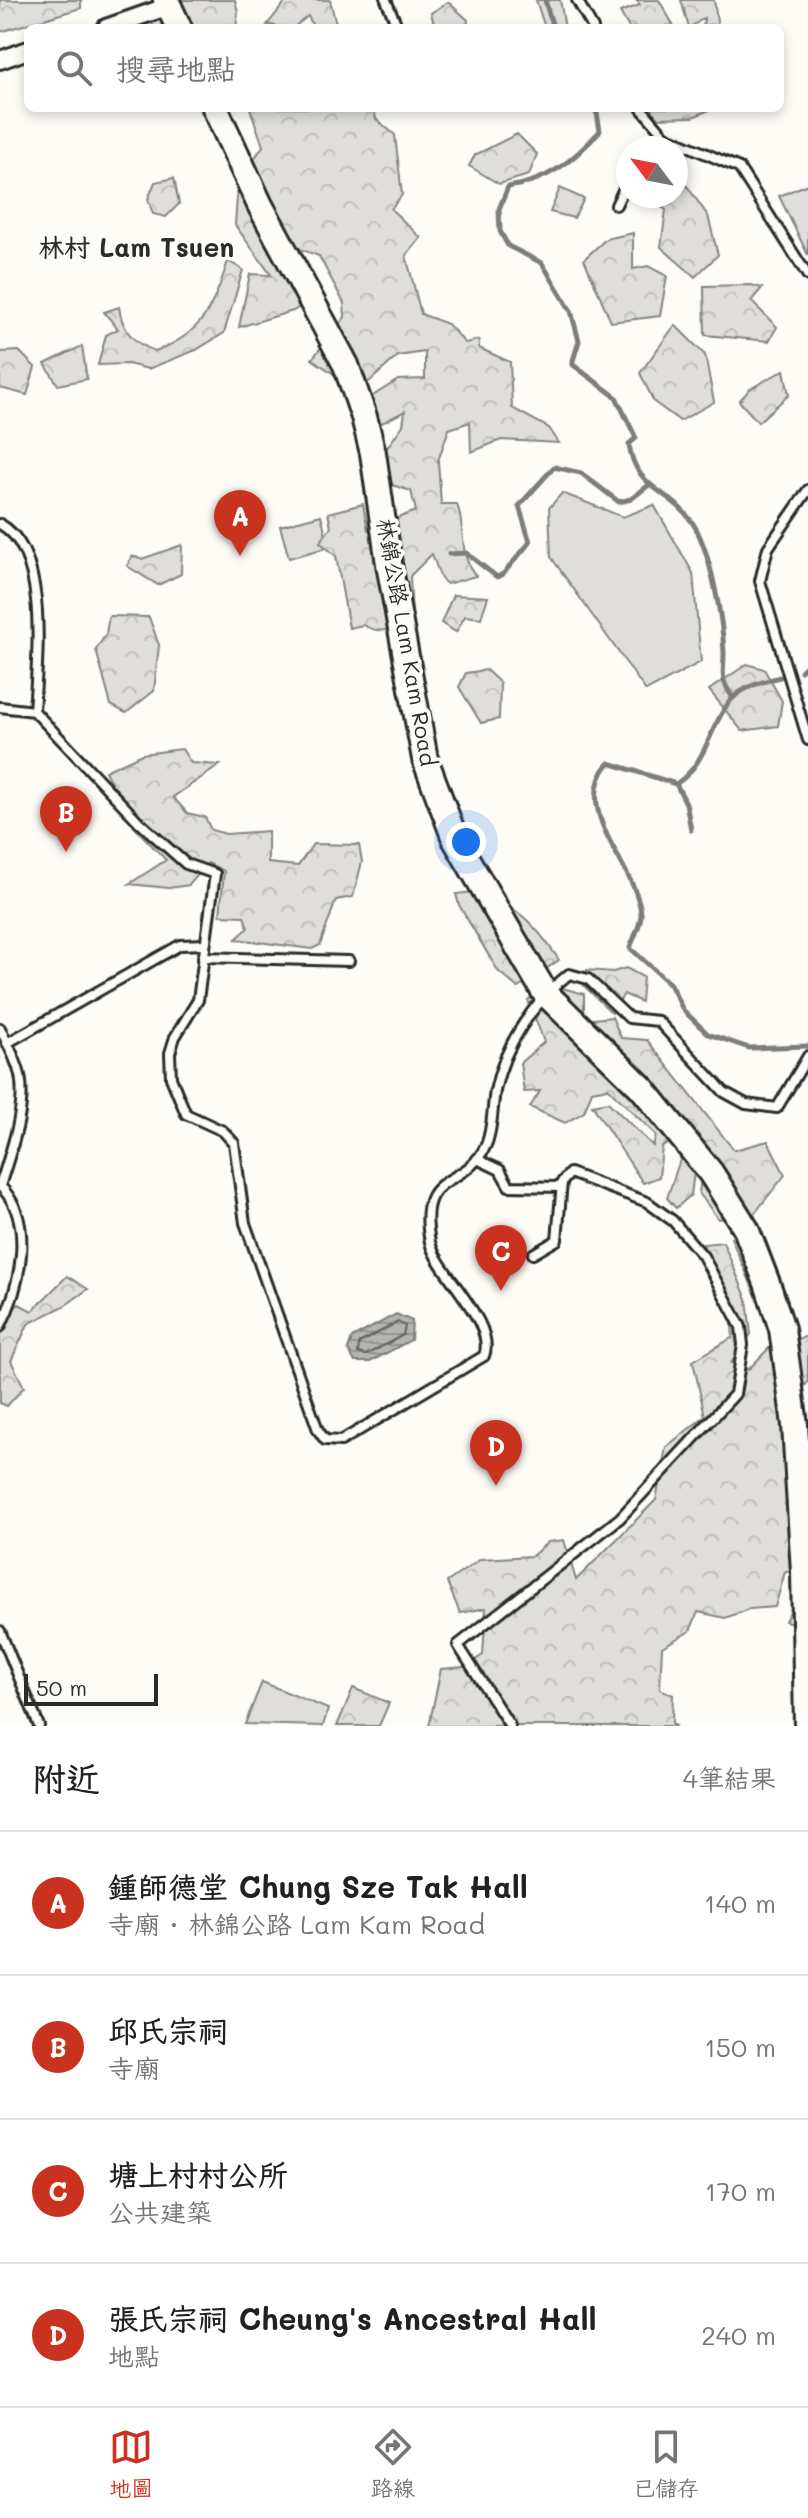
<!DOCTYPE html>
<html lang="zh-TW">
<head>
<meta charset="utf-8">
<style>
	body { margin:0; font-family:Mali,"LXGW WenKai TC",sans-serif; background:#f2f2f2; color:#202124 }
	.compass { position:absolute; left:616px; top:136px; width:72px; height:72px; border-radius:50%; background:#fff; box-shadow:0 4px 12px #0003; rotate:302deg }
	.scale { position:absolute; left:24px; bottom:20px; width:134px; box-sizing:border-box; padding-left:8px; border:4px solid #2b2b2b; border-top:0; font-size:22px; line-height:28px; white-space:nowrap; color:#2b2b2b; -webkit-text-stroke:6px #fdfcf7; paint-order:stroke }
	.you { position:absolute; left:466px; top:842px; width:28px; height:28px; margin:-20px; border:6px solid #fff; border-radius:50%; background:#1a73e8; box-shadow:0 0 0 12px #1a73e833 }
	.badge { display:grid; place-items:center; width:52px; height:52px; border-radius:50%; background:#c8321e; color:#fff; font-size:26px; font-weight:700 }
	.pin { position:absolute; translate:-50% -66px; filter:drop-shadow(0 2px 4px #0008) }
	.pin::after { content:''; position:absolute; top:42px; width:28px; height:24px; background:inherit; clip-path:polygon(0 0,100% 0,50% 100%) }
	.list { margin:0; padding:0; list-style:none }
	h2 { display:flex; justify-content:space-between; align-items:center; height:104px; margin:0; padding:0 32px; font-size:34px }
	h2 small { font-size:26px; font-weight:400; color:#757577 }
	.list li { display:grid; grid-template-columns:52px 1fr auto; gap:24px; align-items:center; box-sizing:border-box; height:144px; padding:0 32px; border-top:2px solid #e0e0e0 }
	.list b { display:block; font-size:30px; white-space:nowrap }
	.list p { margin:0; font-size:26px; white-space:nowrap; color:#757577 }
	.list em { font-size:26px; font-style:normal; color:#757577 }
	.icon { flex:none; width:44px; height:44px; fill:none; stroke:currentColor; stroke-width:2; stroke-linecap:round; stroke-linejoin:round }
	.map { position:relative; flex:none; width:808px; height:1726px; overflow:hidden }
	.search { position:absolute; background:#fff; box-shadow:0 4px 12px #0003; left:24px; right:24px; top:24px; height:88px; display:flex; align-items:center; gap:20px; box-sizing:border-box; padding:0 28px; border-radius:12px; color:#757577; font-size:30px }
	.sheet { height:680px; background:#fff }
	nav { display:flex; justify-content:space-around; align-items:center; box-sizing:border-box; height:112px; border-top:2px solid #e0e0e0; background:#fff; font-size:22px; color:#757577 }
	nav a { display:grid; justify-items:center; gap:4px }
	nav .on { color:#c8321e }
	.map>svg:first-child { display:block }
</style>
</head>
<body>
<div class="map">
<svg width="808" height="1726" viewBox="0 0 808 1726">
	<defs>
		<pattern id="forest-crowns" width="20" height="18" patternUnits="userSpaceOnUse" patternTransform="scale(2)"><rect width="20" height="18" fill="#dfdeda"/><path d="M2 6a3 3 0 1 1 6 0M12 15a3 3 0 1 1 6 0" fill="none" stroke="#c0bfbb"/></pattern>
		<pattern id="water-rules" width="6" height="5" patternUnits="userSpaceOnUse" patternTransform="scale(2)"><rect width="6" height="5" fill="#b5b4b1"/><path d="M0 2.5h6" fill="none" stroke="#939390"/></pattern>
	</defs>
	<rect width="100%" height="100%" fill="#fdfcf7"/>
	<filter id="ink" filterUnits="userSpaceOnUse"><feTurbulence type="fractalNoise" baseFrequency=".0125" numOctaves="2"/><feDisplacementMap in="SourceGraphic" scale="16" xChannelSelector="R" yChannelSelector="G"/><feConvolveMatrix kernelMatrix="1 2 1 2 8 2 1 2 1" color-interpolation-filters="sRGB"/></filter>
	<g filter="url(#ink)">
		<!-- grass -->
		<g fill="#dfdeda" stroke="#858482" stroke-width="2">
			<path d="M 808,184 L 808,255 L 779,196 Z"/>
			<path d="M 562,493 L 623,517 L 654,505 L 693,573 L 701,662 L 646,691 L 551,557 L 549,508 Z"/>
			<path d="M 321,515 L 329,547 L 289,558 L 280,526 Z"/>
			<path d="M 262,1682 L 328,1709 L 323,1726 L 245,1724 Z"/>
		</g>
		<!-- forest -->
		<g fill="url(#forest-crowns)" stroke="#858482" stroke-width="2">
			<path d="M 0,0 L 81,0 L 81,8 L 0,32 Z"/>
			<path d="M 156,0 L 235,0 L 238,12 L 236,28 L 152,28 Z"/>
			<path d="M 287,0 L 330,0 L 337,28 L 314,28 L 308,16 L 293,28 L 267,25 Z"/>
			<path d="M 536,0 L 560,0 L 565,28 L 545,28 Z"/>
			<path d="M 636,0 L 659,0 L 675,28 L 629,28 L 620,12 L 640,5 Z"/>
			<path d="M 681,0 L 714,0 L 718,28 L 703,28 L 704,18 L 689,28 Z"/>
			<path d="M 448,2 L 468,20 L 467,28 L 435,28 L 431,13 Z"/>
			<path d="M 250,108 L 374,108 L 376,119 L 395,135 L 402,195 L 391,209 L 421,238 L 406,255 L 421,314 L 448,324 L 465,343 L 479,340 L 479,348 L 510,362 L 512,408 L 549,428 L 559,443 L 501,440 L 471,452 L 470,422 L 449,429 L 438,461 L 441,504 L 457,504 C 466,529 458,554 476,576 L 447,584 L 441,579 L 432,554 L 410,576 L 412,617 C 395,629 382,636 363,625 L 349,628 L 336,556 L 320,542 L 331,527 L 328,513 L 363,504 L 368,530 L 416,511 L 411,491 L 392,485 L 384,452 L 403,425 L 405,411 L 374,427 L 368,399 L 398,380 L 425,379 L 425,352 L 398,356 L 351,398 L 341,379 L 312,359 L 345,317 L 344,303 L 319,256 L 295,247 L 308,302 L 293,311 L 239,327 L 250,274 L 271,275 L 235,225 L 238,182 L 263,146 Z"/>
			<path d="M 652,108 L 714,108 L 693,117 L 656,118 Z"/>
			<path d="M 517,134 L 537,154 L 529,175 L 499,184 L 469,166 L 475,155 Z"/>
			<path d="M 174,178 L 179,204 L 166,217 L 153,214 L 148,199 L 155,182 Z"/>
			<path d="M 676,185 L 687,186 L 708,216 L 718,255 L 695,277 L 661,247 L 666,210 L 646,198 L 676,196 Z"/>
			<path d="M 560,188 L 584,199 L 574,218 L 550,212 Z"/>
			<path d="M 633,233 L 633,269 L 648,266 L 667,276 L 660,316 L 611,322 L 584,259 L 606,239 Z"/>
			<path d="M 228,261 L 243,270 L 224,333 L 196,350 L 148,369 L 128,364 L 98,365 L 106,335 L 118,329 L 104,312 L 119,307 C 122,330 133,343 155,351 C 202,335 213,307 228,261 Z"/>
			<path d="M 751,285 L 762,288 L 751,301 L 777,327 L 769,341 L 705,335 L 704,286 Z"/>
			<path d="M 675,325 L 705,355 L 714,402 L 680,421 L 654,402 L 640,373 Z"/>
			<path d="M 82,346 L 87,379 L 58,385 L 45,364 Z"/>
			<path d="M 19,351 L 35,367 L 27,395 L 0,388 L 0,352 Z"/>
			<path d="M 784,370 L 789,395 L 758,422 L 739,401 L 750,389 Z"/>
			<path d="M 182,545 L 181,574 L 158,585 L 127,566 L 132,556 L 142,559 Z"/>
			<path d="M 453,595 L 488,597 L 481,618 L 465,616 L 456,632 L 441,623 Z"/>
			<path d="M 109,616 L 149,617 L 159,645 L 154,691 L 126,713 L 111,705 L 96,650 L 106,634 Z"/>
			<path d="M 747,664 L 764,669 L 782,701 L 778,726 L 742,731 L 709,690 Z"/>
			<path d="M 486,670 L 500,683 L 499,719 L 481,723 L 459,687 L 466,673 Z"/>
			<path d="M 182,749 L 191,763 L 220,765 L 173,797 L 187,813 L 205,817 L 211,830 L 226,834 L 268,831 L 268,863 L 298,866 L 313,844 L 359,845 L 362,862 L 353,897 L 336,900 L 320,945 L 312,949 L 236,939 L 248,928 L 244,916 L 220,915 L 224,871 L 208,863 L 189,885 L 169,888 L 129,884 L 166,860 L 134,827 L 105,771 L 142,754 Z"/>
			<path d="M 473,892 C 517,904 535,924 559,960 L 518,988 L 498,971 L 459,905 L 456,894 Z"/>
			<path d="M 626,968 L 643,977 L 641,1002 L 624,994 L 612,1013 L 584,986 L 587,970 L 613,972 Z"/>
			<path d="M 548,984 L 584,994 L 584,1020 L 612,1017 L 621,1038 L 647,1040 L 734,1150 L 768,1141 L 785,1175 L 754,1214 L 718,1219 L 699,1193 L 702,1172 L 695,1165 L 691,1195 L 676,1208 L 667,1198 L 683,1151 L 674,1141 L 662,1147 L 659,1177 L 643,1183 L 592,1105 L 608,1102 L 653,1146 L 656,1135 L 608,1088 L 592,1091 L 584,1112 L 565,1123 L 530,1107 L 540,1091 L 524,1092 L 520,1063 L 544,1042 L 528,1000 Z"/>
			<path d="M 740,1230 L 765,1238 L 788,1300 L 764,1314 L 731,1238 Z"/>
			<path d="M 723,1242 L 747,1299 L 751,1334 L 731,1363 L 748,1370 L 770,1347 L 808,1336 L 808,1382 L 790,1405 L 783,1431 L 787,1477 L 808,1462 L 808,1621 L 799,1625 L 785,1621 L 800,1594 L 799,1572 L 785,1572 L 775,1607 L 749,1609 L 725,1618 L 698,1612 L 690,1631 L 662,1647 L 660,1689 L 673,1695 L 672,1724 L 676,1726 L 429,1726 L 441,1669 L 464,1667 L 483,1655 L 486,1608 L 460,1613 L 447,1582 L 481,1559 L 532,1556 L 548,1542 L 564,1540 L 576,1580 L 656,1500 L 666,1447 L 705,1416 L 693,1361 L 733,1337 L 731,1316 L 703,1244 Z"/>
			<path d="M 67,1276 L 88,1289 L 66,1305 L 28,1324 L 11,1361 L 24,1387 L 7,1406 L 0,1403 L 0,1320 L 19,1304 L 32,1311 Z"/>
			<path d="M 353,1688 L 389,1703 L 379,1726 L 337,1726 Z"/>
		</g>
		<!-- water -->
		<path fill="url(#water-rules)" stroke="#7e7d7b" stroke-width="2" d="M 396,1314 L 412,1321 L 411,1340 L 370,1362 L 355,1362 L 348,1350 L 352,1338 Z"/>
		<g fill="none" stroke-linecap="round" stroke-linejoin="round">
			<!-- shore -->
			<path stroke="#626261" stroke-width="2" d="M 398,1322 L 405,1326 L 403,1335 L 366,1355 L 358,1353 L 359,1343 Z"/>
			<!-- stream -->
			<g stroke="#7e7d7b" stroke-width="5">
				<path d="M 545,0 L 553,28"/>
				<path d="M 511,108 L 538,108"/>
				<path d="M 592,108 L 597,113 L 600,131 C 573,161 548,181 508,187 L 499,209 L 500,231 L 508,246 L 542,263 L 571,311 L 579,341 L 572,364 L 616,397 L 636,438 L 629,444 C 635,490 670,489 692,522 C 710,548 723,621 724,653 C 724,676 719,677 733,698"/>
				<path d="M 449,554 L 466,553 L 497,577 L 503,574 L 530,542 L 519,506 L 554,467 L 581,473 L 619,502 L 631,499 L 649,485"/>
				<path d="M 801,671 L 808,664"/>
				<path d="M 780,677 C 762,682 742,687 730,701 C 708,728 708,762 676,784 L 609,763 C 569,810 636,865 641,913 C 642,923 633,939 630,948 L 670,984 L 683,1010 L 708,1034 L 749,1048 L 808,1046"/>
				<path d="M 676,784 L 686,803 L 691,830"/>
			</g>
			<defs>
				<g id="service">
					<path d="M 386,0 L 398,28"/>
					<path d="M 577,0 L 593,28"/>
					<path d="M 641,108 L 665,136 L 739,168 L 808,276"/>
					<path d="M 654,148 L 665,136"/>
					<path d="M 616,205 L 628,180"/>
					<path d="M 808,490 L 768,548 L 760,581 L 808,740"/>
					<path d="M 0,524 C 50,551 37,663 34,711 L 140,823 L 186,864 L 215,874 L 198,1000 L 175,1037 L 170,1053 L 171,1078 L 186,1114 L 223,1131 L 234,1143 L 245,1223 L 318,1430 L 325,1440 L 341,1441 L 484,1356 C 497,1323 436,1271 430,1242 C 415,1167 466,1191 486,1145 C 493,1129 492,1108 495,1091 C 504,1046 533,1002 569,974 L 588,979 L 629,1018 L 658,1021 L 724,1092 L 746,1104 L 777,1108 L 808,1056"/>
					<path d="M 0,707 L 34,711"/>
					<path d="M 203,957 L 349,961"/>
					<path d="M 0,1028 C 7,1043 16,1058 20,1075 C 27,1109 10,1153 0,1186"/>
					<path d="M 7,1043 L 180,945 L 205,944"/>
					<path d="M 477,1159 L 500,1170 L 509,1186 L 561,1187"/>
					<path d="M 0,1327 C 20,1288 36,1220 0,1186"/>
					<path d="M 0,1631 L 39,1726"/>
					<path d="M 510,1726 L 458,1645 L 620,1518 L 735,1394 L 743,1345 L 741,1327 L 703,1256 L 673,1221 L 647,1202 L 570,1173 L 562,1182 L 557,1240 L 533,1254"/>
				</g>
				<g id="minor">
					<path d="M 106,28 L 169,6"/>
					<path d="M 0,60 L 28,50"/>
				</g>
				<g id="secondary">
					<path d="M 166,0 L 179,28"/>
					<path d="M 215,108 L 260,205 L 346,365 L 364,417 L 373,453 L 389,564 L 425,759 L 455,839 L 545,993 L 642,1088 L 711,1173 L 746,1229 L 767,1283 L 782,1329 L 795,1425 L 804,1572 L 807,1726"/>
				</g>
			</defs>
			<!-- service casing -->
			<use href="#service" stroke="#2b2b2b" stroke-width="14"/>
			<!-- minor casing -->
			<use href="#minor" stroke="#2b2b2b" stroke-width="22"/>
			<!-- secondary casing -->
			<use href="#secondary" stroke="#2b2b2b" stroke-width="30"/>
			<!-- service -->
			<use href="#service" stroke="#fdfcf7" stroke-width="8"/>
			<!-- minor -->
			<use href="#minor" stroke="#fdfcf7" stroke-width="16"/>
			<!-- secondary -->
			<use href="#secondary" stroke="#fdfcf7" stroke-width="24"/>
		</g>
	</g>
	<g text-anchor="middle" stroke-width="7" stroke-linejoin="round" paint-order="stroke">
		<!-- street labels -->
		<g font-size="22" fill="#2b2b2b" stroke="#fdfcf7">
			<text transform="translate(407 642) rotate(80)" y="8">林錦公路 Lam Kam Road</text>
		</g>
		<!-- quarter labels -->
		<g font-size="26" font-weight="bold" fill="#2b2b2b" stroke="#fdfcf7">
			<text x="136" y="257">林村 Lam Tsuen</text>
		</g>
	</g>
</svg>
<svg class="compass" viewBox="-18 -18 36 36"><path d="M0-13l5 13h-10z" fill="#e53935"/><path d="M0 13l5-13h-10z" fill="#757577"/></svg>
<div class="scale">50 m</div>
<div class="you"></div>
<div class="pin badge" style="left:240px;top:556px">A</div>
<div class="pin badge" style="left:66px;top:852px">B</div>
<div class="pin badge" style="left:501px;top:1291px">C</div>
<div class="pin badge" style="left:496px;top:1486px">D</div>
<div class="search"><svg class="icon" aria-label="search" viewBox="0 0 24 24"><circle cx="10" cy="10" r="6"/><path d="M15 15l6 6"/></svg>搜尋地點</div>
</div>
<section class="sheet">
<h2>附近<small>4筆結果</small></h2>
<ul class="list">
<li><span class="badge">A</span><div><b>鍾師德堂 Chung Sze Tak Hall</b><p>寺廟 · 林錦公路 Lam Kam Road</p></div><em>140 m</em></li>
<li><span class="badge">B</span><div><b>邱氏宗祠</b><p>寺廟</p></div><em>150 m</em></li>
<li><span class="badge">C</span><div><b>塘上村村公所</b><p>公共建築</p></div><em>170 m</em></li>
<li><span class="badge">D</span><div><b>張氏宗祠 Cheung's Ancestral Hall</b><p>地點</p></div><em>240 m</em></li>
</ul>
</section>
<nav>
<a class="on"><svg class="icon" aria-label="map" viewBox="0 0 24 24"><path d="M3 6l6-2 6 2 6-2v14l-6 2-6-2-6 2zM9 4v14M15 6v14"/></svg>地圖</a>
<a><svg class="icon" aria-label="directions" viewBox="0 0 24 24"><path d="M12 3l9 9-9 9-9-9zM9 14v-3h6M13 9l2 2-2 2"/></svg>路線</a>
<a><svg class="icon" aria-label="saved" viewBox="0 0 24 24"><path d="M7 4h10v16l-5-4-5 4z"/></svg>已儲存</a>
</nav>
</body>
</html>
